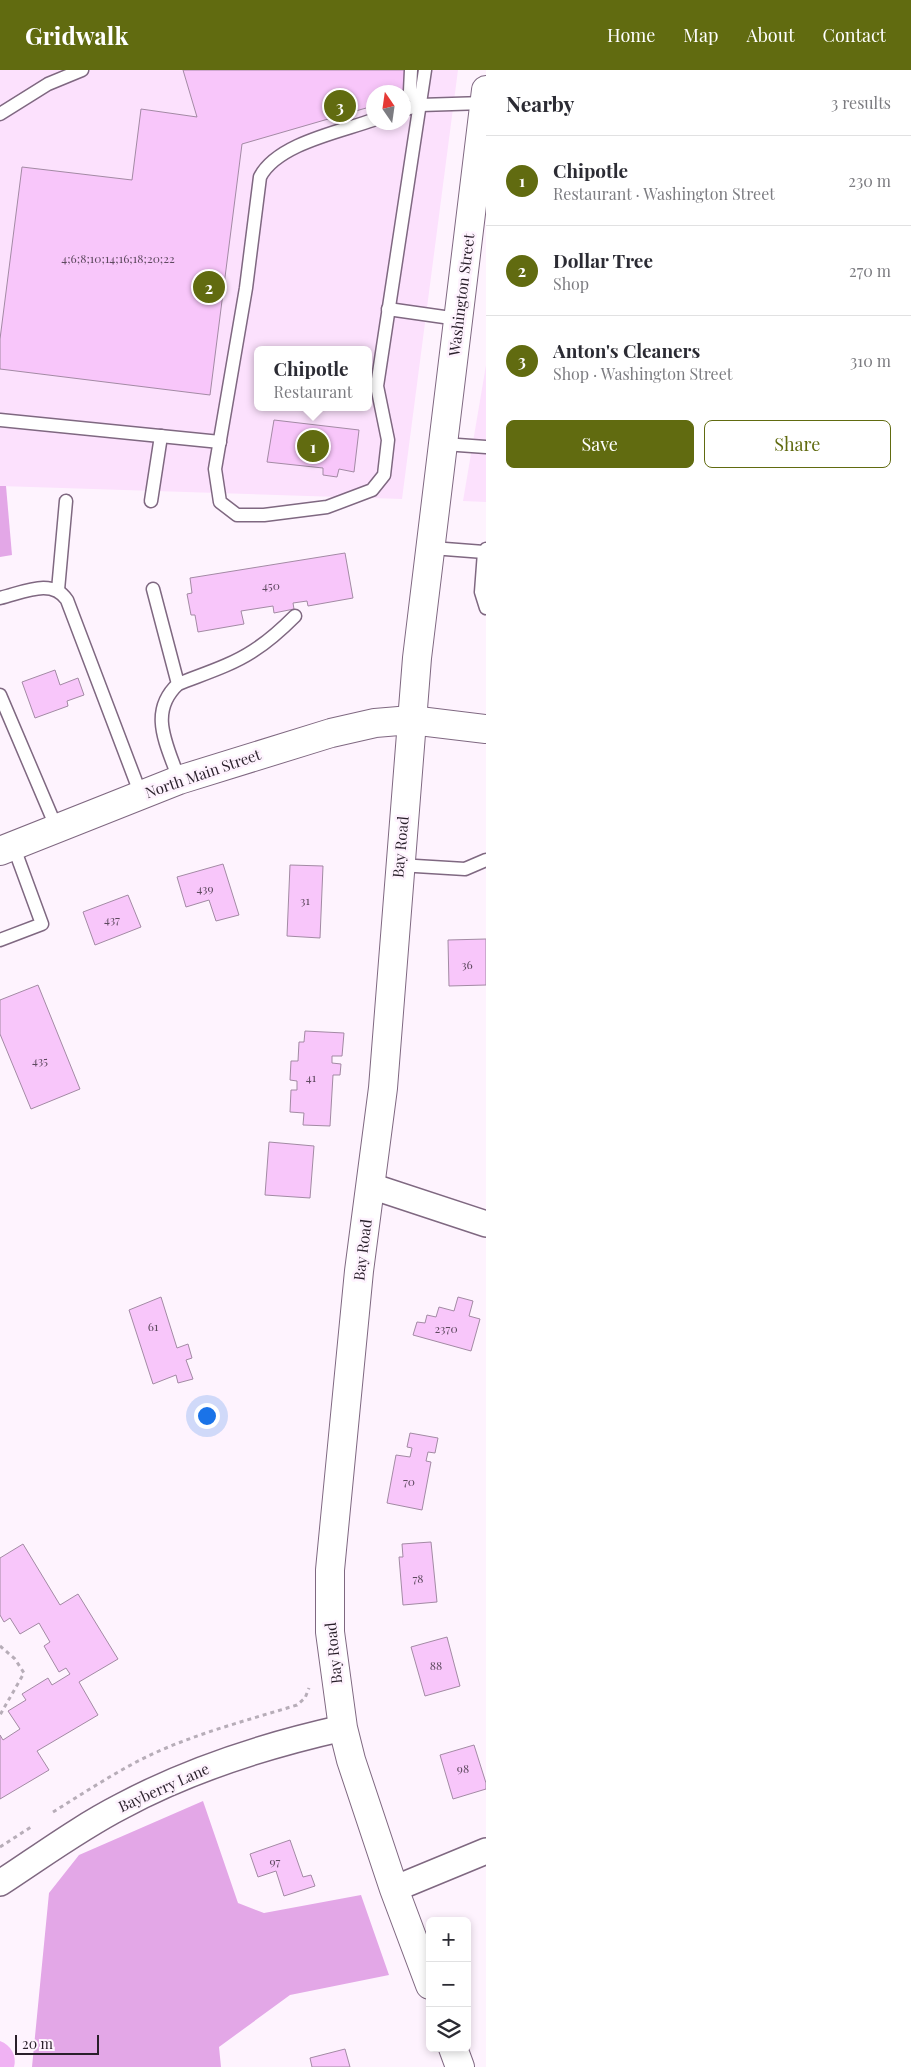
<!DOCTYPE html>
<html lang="en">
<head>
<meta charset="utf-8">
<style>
	body { margin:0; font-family:"Playfair Display",serif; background:#f2f2f3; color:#2b2b33 }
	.controls { position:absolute; right:15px; bottom:15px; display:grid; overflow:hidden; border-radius:8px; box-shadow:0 2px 8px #0003 }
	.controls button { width:45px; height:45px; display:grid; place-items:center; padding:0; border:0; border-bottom:1px solid #e1e1e2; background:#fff; color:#2b2b33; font:25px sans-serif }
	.compass { position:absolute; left:366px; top:15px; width:45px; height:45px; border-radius:50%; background:#fff; box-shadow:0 2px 8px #0003; rotate:347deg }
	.scale { position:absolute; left:15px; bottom:12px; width:84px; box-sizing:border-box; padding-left:5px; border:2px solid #291f2a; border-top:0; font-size:14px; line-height:18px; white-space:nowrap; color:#291f2a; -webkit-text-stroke:4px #fef3fe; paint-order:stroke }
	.you { position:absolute; left:206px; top:1345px; width:18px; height:18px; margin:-12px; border:4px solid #fff; border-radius:50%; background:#1a73e8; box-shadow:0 0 0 8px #1a73e833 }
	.badge { display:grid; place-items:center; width:32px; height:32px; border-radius:50%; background:#616b10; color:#fff; font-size:16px; font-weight:700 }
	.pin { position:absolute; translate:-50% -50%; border:2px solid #fff; box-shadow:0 1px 5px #0006 }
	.popup { position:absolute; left:254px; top:276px; width:118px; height:65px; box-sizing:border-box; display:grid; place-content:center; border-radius:8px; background:#fff; filter:drop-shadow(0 1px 4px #0005); font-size:16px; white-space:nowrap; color:#7c7c81 }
	.popup b { font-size:19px; color:#2b2b33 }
	.popup::after { content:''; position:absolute; left:50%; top:100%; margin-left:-10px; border:10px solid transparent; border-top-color:#fff }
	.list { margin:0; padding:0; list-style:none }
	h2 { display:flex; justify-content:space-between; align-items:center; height:65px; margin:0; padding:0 20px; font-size:21px }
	h2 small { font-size:16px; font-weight:400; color:#7c7c81 }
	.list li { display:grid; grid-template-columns:32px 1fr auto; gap:15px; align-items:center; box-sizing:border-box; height:90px; padding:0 20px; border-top:1px solid #e1e1e2 }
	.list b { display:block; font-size:19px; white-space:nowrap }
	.list p { margin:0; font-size:16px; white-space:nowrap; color:#7c7c81 }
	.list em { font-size:16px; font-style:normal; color:#7c7c81 }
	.actions { display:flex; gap:10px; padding:15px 20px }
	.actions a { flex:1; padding:11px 0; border:1px solid #616b10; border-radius:8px; text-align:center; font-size:18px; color:#616b10 }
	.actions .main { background:#616b10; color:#fff }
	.icon { flex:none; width:28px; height:28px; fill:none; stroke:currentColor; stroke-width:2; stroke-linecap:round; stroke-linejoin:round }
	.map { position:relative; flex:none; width:486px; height:1997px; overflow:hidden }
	header { display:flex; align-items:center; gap:30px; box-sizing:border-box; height:70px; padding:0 25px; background:#616b10; color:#fff }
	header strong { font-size:24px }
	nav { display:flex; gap:28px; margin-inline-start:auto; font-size:18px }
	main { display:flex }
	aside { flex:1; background:#fff }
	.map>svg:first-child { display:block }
</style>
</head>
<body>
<header>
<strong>Gridwalk</strong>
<nav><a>Home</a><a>Map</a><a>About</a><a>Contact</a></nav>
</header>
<main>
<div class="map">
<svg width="486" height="1997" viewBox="0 0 486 1997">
	<rect width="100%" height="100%" fill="#fef3fe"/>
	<!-- built -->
	<g fill="#fce1fd" fill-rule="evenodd">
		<path d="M 0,0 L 458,0 L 402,429 L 0,416 ZM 373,22 L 403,22 L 403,52 L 373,52 ZM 258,280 L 368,280 L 368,337 L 258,337 Z"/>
		<path d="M 486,295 L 486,432 L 463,431 L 484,307 Z"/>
	</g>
	<!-- forest -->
	<g fill="#e3a7e7">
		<path d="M 0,416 L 6,416 L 12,485 L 0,487 Z"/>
		<path d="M 203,1731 L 238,1833 L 264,1843 L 361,1825 L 389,1905 L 290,1925 L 219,1977 L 221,1997 L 32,1997 L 49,1823 L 79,1785 Z"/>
	</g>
	<!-- water -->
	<path fill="#f0b2f3" d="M 0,1971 C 11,1975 17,1986 14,1997 L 0,1997 Z"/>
	<!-- building -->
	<g fill="#f8c6fa" stroke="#a38aa4">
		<path d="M 183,0 L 406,0 L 403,22 L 373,22 L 373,36 L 242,74 L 210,325 L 0,299 L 0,269 L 22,97 L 132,110 L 141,39 L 197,47 Z"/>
		<path d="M 274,350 L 359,360 L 354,402 L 339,399 L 337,407 L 323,405 L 323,398 L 267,392 Z"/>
		<path d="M 345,483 L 353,528 L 308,536 L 307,531 L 293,533 L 294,539 L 274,543 L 273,536 L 241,541 L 244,554 L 198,562 L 195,545 L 191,545 L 187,524 L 192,523 L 190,508 Z"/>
		<path d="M 55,600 L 60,615 L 78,608 L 84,625 L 67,631 L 68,636 L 35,648 L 22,612 Z"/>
		<path d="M 223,794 L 239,845 L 216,851 L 209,830 L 186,837 L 177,807 Z"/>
		<path d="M 290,795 L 323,796 L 320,868 L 287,866 Z"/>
		<path d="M 128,825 L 141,857 L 95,875 L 83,842 Z"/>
		<path d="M 486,869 L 486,915 L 449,916 L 448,870 Z"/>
		<path d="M 38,915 L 80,1019 L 31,1039 L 0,964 L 0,930 Z"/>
		<path d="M 305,961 L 344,963 L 342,986 L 332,986 L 332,993 L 341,994 L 340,1005 L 333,1005 L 330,1056 L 303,1055 L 304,1043 L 290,1042 L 291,1020 L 297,1020 L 297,1011 L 290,1010 L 291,991 L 298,991 L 299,972 L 304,972 Z"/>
		<path d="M 269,1072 L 314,1076 L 310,1128 L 265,1125 Z"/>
		<path d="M 161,1227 L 177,1278 L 188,1274 L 192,1288 L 186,1290 L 193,1309 L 178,1313 L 176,1305 L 153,1314 L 129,1240 Z"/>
		<path d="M 458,1227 L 473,1231 L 469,1246 L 480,1249 L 471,1281 L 413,1265 L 417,1252 L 425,1253 L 427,1245 L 436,1247 L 439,1237 L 454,1241 Z"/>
		<path d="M 410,1363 L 438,1368 L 435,1383 L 428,1382 L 426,1391 L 431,1392 L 422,1440 L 387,1433 L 396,1385 L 410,1387 L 412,1378 L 407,1377 Z"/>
		<path d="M 431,1472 L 437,1532 L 403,1535 L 399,1487 L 403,1487 L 402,1474 Z"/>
		<path d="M 23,1474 L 60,1535 L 78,1524 L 118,1589 L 79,1612 L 98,1645 L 37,1681 L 49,1700 L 0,1729 L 0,1665 L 3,1670 L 20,1659 L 8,1641 L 26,1630 L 22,1624 L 48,1608 L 52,1615 L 70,1604 L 66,1598 L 59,1602 L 44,1576 L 50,1572 L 39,1553 L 20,1564 L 10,1548 L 4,1552 L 0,1545 L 0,1488 Z"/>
		<path d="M 447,1567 L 460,1616 L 425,1626 L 411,1577 Z"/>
		<path d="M 474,1675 L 486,1713 L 486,1719 L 453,1729 L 440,1685 Z"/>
		<path d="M 290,1770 L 303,1807 L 311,1805 L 315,1816 L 284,1826 L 276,1801 L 258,1807 L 250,1784 Z"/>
		<path d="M 345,1979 L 350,1997 L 312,1997 L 310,1988 Z"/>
	</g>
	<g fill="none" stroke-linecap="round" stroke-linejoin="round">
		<defs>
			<g id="lane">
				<path d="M 411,0 L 410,21 L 420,35"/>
				<path d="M 403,40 L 420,35 L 484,33"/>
				<path d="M 0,44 L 48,14 L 82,0"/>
				<path d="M 373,50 C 339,62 277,74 260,107 L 246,218 L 215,399 L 220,432 L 237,445 L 264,445 L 327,437 L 372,420 L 384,405 L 388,370 L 377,316 L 425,0"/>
				<path d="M 388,239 L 458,249"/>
				<path d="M 0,350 L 220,372"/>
				<path d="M 444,374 L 486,377"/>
				<path d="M 151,431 L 161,366"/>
				<path d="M 432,478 L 484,482 L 486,479"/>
				<path d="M 484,482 L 481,522 L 486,538"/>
				<path d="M 153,519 L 178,614 C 147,643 168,676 179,710"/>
				<path d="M 58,520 L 66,431"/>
				<path d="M 0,528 C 22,523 52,507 67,530 L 141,725"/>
				<path d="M 178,614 C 203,604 230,596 253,581 C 269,571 282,559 295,546"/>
				<path d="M 0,625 L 57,759"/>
				<path d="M 399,795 L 465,799 L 486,790"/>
				<path d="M 0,870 L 42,854 L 13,775"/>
			</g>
			<g id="street">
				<path d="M 371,1116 L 486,1154"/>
				<path d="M 0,1813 C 40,1787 79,1758 122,1736 C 191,1699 267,1675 343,1658"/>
				<path d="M 394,1819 L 486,1781"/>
			</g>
			<g id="secondary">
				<path d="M 0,781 L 179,710 L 331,663 L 375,653 L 411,650 L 486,659"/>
				<path d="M 430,1915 L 394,1819 L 351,1690 L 343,1658 L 330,1562 L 330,1500 L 359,1201 L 383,1018 L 417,588 L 486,20"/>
				<path d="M 453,1978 L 460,1997"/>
			</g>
		</defs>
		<!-- lane casing -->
		<use href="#lane" stroke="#7f6881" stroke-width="15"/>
		<!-- street casing -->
		<use href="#street" stroke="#7f6881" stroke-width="28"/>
		<!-- secondary casing -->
		<use href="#secondary" stroke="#7f6881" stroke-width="30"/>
		<!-- path -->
		<g stroke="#b7adb8" stroke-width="3" stroke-dasharray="4 4" stroke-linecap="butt">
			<path d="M 0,1576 L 15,1589 L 24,1603 L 0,1645"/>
			<path d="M 53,1742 C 82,1724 111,1705 142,1689 C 190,1665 245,1651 297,1635 L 305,1628 L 309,1618"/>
			<path d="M 0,1777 L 31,1757"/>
		</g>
		<!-- lane -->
		<use href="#lane" stroke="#fff" stroke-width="12"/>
		<!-- street -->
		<use href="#street" stroke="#fff" stroke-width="25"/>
		<!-- secondary -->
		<use href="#secondary" stroke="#fff" stroke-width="28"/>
	</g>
	<g text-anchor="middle" stroke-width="5" stroke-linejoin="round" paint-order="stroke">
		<!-- number labels -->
		<g font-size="12" fill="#5d495e">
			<text x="118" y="193">4;6;8;10;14;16;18;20;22</text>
			<text x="271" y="520">450</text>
			<text x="205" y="823">439</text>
			<text x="305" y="835">31</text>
			<text x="112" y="854">437</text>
			<text x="467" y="899">36</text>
			<text x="40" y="995">435</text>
			<text x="311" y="1012">41</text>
			<text x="153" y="1261">61</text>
			<text x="446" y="1263">2370</text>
			<text x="409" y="1416">70</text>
			<text x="418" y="1513">78</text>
			<text x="436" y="1600">88</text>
			<text x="463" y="1703">98</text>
			<text x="275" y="1796">97</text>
		</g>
		<!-- street labels -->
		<g font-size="15" fill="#291f2a" stroke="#fef3fe">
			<text transform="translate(462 225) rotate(-83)" y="5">Washington Street</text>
			<text transform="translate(203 704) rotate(-19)" y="5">North Main Street</text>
			<text transform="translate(401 777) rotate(-85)" y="5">Bay Road</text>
			<text transform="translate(363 1180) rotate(-83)" y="5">Bay Road</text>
			<text transform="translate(334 1583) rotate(-96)" y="5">Bay Road</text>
			<text transform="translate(164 1718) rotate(-24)" y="5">Bayberry Lane</text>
		</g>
	</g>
</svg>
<div class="controls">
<button>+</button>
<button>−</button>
<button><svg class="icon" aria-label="layers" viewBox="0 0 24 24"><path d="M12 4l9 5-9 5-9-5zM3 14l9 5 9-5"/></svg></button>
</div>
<svg class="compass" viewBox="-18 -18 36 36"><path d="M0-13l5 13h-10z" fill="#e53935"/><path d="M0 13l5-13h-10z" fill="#7c7c81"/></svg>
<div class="scale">20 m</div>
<div class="you"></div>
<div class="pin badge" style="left:313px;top:376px">1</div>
<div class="popup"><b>Chipotle</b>Restaurant</div>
<div class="pin badge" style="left:209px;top:217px">2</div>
<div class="pin badge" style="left:340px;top:36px">3</div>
</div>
<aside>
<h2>Nearby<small>3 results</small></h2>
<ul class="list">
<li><span class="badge">1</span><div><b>Chipotle</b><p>Restaurant · Washington Street</p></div><em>230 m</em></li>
<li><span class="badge">2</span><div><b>Dollar Tree</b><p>Shop</p></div><em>270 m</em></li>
<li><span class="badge">3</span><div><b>Anton's Cleaners</b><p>Shop · Washington Street</p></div><em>310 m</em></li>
</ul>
<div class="actions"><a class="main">Save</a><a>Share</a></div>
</aside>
</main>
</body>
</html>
